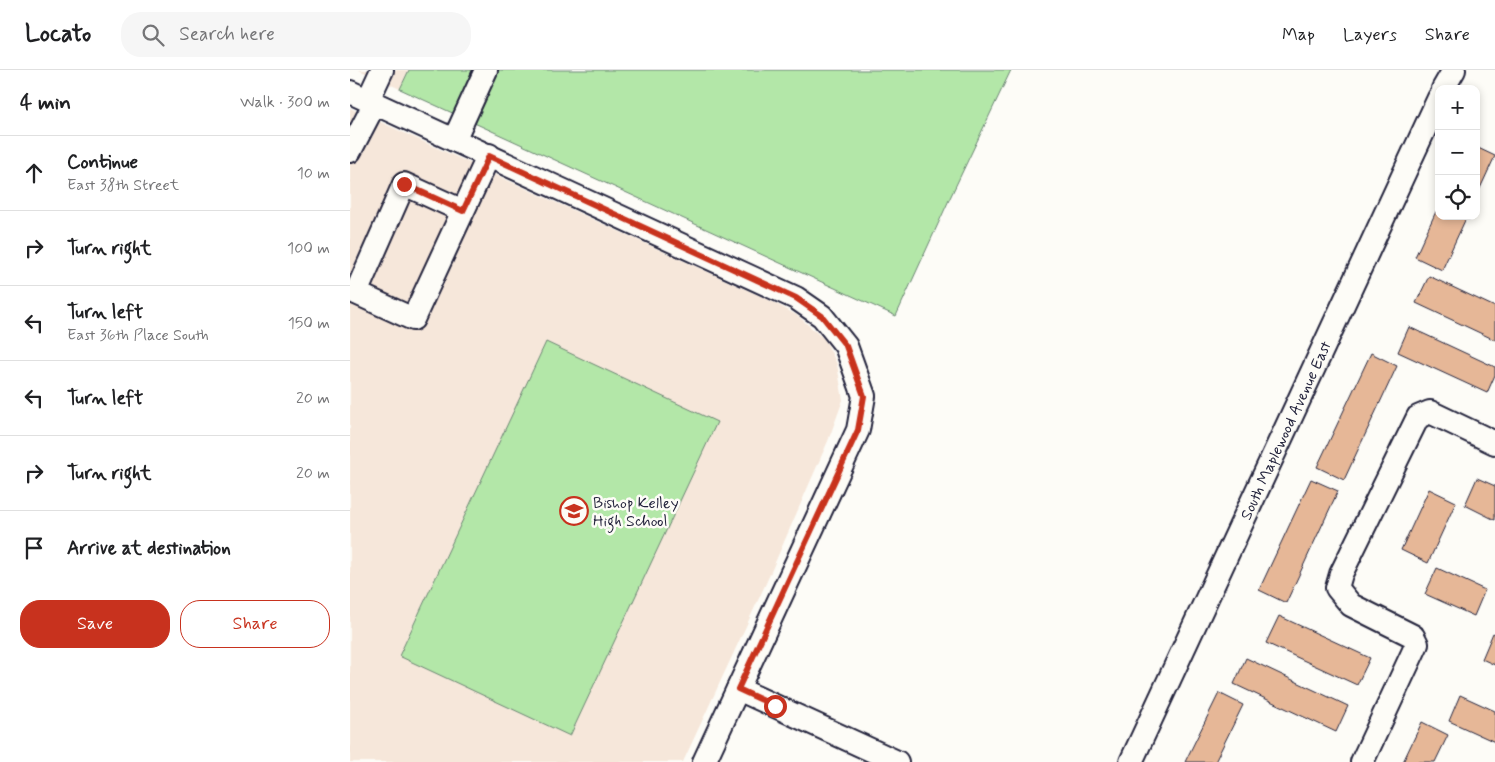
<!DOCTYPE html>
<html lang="en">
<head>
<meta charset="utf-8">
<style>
	body { margin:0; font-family:Mynerve,sans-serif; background:#f6f6f6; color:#202124 }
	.controls { position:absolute; right:15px; top:15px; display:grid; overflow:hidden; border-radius:10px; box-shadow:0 2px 8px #0003 }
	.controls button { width:45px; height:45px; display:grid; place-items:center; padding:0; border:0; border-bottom:1px solid #e0e0e0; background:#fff; color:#202124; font:25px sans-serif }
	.stop { position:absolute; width:15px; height:15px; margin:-11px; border:4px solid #c8321e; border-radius:50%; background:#fff }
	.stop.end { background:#c8321e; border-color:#fff; box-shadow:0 1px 5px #0008 }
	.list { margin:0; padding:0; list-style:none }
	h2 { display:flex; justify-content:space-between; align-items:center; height:65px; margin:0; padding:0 20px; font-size:21px }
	h2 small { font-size:16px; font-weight:400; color:#757577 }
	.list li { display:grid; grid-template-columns:32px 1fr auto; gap:15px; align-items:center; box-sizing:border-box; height:75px; padding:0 20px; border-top:1px solid #e0e0e0 }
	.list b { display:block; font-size:19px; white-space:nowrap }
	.list p { margin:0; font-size:16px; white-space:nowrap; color:#757577 }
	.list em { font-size:16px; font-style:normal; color:#757577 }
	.actions { display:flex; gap:10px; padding:15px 20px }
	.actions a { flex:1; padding:11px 0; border:1px solid #c8321e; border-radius:20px; text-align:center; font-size:18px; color:#c8321e }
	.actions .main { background:#c8321e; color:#fff }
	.icon { flex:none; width:28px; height:28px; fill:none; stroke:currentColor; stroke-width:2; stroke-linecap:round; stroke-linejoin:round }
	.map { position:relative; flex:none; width:1145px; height:692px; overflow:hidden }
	header { display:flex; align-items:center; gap:30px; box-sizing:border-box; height:70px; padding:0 25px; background:#fff; border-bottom:1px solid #e0e0e0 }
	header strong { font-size:24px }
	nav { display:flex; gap:28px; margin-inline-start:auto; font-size:18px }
	.search { width:350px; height:45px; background:#f6f6f6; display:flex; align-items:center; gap:12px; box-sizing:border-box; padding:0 18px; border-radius:20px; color:#757577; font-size:19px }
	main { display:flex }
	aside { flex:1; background:#fff }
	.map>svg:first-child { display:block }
</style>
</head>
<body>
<header>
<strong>Locato</strong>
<div class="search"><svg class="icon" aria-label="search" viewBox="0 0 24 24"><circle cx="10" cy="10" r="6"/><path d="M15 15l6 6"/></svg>Search here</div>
<nav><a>Map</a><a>Layers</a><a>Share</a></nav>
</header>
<main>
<aside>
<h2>4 min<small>Walk · 300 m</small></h2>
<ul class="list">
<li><svg class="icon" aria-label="ahead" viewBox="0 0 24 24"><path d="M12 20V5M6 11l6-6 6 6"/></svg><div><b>Continue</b><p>East 38th Street</p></div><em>10 m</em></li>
<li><svg class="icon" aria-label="right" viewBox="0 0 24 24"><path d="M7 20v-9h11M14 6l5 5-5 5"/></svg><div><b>Turn right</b></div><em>100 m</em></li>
<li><svg class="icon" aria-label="left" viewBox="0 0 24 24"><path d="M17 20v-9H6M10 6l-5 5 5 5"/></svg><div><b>Turn left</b><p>East 36th Place South</p></div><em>150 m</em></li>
<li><svg class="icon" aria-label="left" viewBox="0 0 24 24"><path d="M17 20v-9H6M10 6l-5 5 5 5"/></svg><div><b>Turn left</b></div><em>20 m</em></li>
<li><svg class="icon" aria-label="right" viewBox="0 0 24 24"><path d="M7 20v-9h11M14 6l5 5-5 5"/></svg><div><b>Turn right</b></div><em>20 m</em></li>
<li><svg class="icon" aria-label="arrive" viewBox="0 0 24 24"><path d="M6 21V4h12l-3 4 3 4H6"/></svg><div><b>Arrive at destination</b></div></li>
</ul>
<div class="actions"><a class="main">Save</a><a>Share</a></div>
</aside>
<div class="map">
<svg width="1145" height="692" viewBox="0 0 1145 692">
	<rect width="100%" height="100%" fill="#fdfcf7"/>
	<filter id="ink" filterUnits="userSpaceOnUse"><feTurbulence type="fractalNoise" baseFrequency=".02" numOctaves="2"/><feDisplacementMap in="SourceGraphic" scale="10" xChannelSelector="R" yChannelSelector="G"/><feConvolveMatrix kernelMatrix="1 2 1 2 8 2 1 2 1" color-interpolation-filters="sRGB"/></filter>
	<g filter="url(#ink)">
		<!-- built -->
		<g fill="#f6e7da">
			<path d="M 9,0 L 59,0 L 50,19 Z"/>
			<path d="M 0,38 L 423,232 L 448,246 L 475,270 L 487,294 L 493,330 L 478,371 L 417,511 L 333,692 L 0,692 Z"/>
		</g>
		<!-- green -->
		<g fill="#b3e7a8" stroke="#6a8472">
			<path d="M 59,0 L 661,0 L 599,130 L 546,246 L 50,19 Z"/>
			<path d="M 196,272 L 367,352 L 220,666 L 49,586 Z"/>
		</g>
		<!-- building -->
		<g fill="#e6b797" stroke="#22223b">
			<path d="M 1126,77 L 1145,86 L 1126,127 Z"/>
			<path d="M 1089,135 L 1089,146 L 1117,146 L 1092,200 L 1065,187 Z"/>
			<path d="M 1079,206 L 1145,237 L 1145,270 L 1066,233 Z"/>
			<path d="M 1059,257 L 1145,297 L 1145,305 L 1137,323 L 1048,282 Z"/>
			<path d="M 1021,283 L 1047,296 L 994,410 L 967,397 Z"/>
			<path d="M 1127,408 L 1145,416 L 1145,450 L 1115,435 Z"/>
			<path d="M 961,409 L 988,421 L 936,533 L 909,520 Z"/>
			<path d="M 1079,419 L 1106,432 L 1078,493 L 1051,480 Z"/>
			<path d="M 1087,498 L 1135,520 L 1124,546 L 1075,524 Z"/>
			<path d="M 929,546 L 1020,588 L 1007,615 L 916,573 Z"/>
			<path d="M 1143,563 L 1145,564 L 1145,595 L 1132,589 Z"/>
			<path d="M 896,588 L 998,636 L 986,662 L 884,614 Z"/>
			<path d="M 869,623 L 893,635 L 865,692 L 835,692 Z"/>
			<path d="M 1110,625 L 1145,641 L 1145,672 L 1099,651 Z"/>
			<path d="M 1072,652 L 1098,665 L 1085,692 L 1053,692 Z"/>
		</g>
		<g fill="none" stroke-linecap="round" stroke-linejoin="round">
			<defs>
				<g id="minor">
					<path d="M 1093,19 L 1104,0"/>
					<path d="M 0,22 L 446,228 L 472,246 L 496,276 L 514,326 L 508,360 L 354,692"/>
					<path d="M 18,30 L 32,0"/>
					<path d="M 104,70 L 136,0"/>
					<path d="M 0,81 L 25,33"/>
					<path d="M 113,141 L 54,114 L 6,223 L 63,249 L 139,85"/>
					<path d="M 388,619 L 547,692"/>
					<path id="s1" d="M 781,692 L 1089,28"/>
					<path d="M 1012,692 L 1067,574 L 1063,566 L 1001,535 L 987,518 L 991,504 L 1068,347 L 1080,342 L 1145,373"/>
				</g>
			</defs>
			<!-- minor casing -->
			<use href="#minor" stroke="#22223b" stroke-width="26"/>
			<!-- minor -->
			<use href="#minor" stroke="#fdfcf7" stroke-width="22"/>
		</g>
	</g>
	<g fill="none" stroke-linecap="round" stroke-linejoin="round" filter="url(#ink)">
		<!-- route -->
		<path stroke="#c8321e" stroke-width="6" d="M 54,114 L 113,141 L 139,86 L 446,228 L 472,246 L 496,276 L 514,326 L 508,360 L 388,619 L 425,636"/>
	</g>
	<!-- icons -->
	<defs>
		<symbol id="school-ring" viewBox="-11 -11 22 22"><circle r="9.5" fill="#fdfcf7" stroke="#c8321e" stroke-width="1.5"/><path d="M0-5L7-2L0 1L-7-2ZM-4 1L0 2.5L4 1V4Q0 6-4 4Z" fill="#c8321e"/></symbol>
	</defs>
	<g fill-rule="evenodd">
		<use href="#school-ring" x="208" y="425" width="32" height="32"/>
	</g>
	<g text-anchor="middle" stroke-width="5" stroke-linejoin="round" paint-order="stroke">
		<!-- street labels -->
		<g font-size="16" fill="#22223b" stroke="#fdfcf7">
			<text dy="6" stroke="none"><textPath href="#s1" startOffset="366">South Maplewood Avenue East</textPath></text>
		</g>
		<!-- poi labels -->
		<g font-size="16" fill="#22223b" stroke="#fdfcf7" text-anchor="start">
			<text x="243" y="438">Bishop Kelley<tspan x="243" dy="18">High School</tspan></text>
		</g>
	</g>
</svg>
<div class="controls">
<button>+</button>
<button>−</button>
<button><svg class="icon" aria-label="locate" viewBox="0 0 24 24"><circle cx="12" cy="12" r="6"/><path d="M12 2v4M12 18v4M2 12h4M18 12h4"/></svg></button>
</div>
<div class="stop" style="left:425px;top:636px"></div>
<div class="stop end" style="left:54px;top:114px"></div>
</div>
</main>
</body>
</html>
